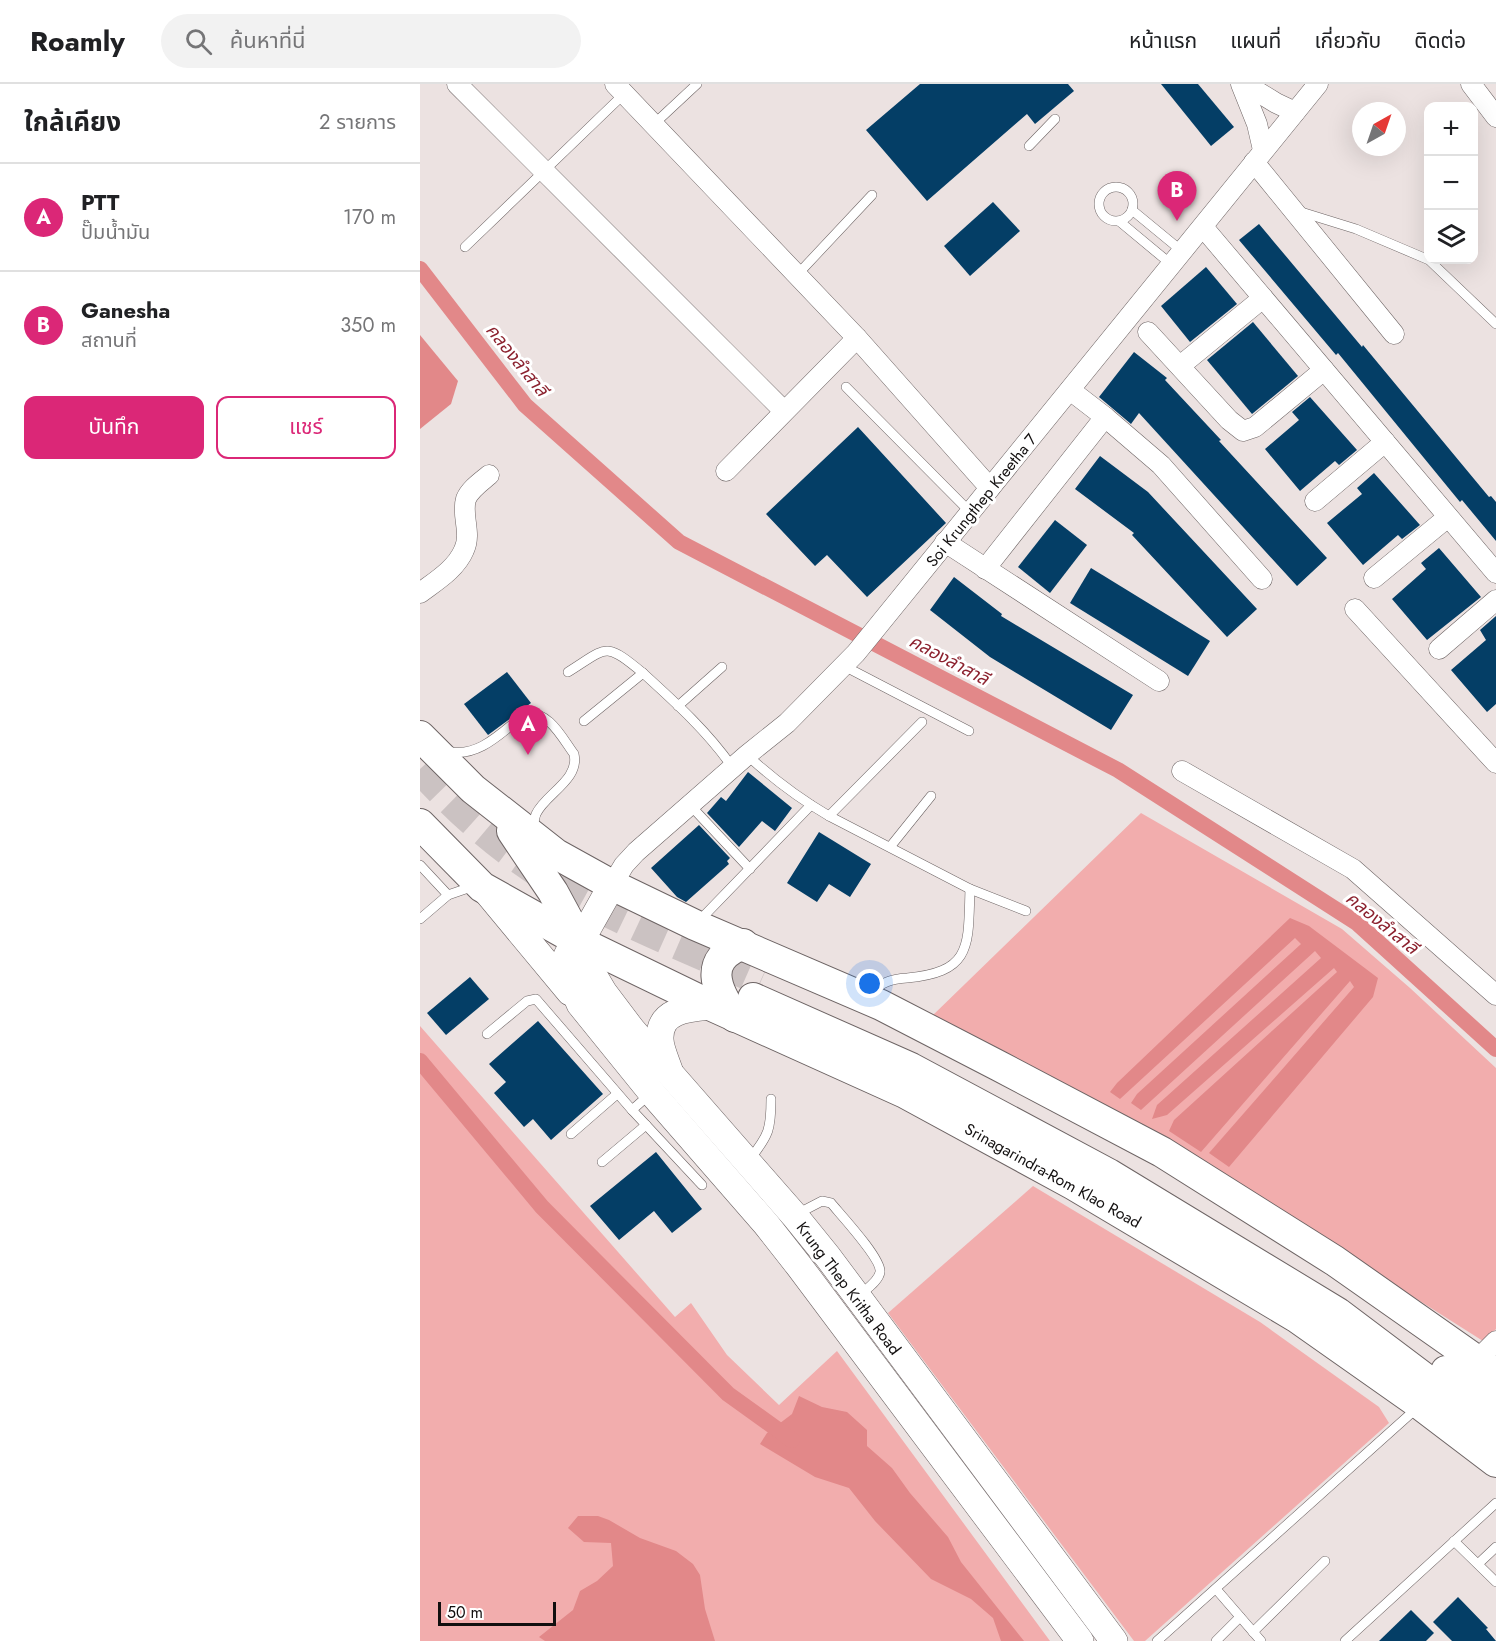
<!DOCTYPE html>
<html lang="th">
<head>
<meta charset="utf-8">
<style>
	body { margin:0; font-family:Jost,"Noto Sans Thai",sans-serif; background:#f2f2f2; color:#202124 }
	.controls { position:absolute; right:18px; top:18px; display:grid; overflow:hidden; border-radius:12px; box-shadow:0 6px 24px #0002 }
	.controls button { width:54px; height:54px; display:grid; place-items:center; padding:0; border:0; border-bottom:2px solid #e0e0e0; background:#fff; color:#202124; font:30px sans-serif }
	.compass { position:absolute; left:932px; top:18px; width:54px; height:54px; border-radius:50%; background:#fff; box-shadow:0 6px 24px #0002; rotate:40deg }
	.scale { position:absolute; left:18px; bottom:15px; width:118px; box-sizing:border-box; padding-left:6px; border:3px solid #120f0f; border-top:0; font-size:16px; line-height:21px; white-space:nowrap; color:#120f0f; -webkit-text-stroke:4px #fff; paint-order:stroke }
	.you { position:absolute; left:450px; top:900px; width:21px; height:21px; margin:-15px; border:4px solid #fff; border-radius:50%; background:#1a73e8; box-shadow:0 0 0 9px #1a73e833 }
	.badge { display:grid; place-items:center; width:39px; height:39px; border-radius:50%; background:#db2777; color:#fff; font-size:20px; font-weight:700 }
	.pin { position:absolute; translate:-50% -50px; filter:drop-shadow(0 2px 3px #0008) }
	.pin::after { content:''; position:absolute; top:32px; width:21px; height:18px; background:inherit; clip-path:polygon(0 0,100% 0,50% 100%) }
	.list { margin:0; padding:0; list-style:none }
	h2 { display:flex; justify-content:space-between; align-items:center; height:78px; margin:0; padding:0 24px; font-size:26px }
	h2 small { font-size:20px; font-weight:400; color:#757577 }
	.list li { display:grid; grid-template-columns:39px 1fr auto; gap:18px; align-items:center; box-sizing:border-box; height:108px; padding:0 24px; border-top:2px solid #e0e0e0 }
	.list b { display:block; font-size:22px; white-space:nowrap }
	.list p { margin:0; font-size:20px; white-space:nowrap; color:#757577 }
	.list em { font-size:20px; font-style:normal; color:#757577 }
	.actions { display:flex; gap:12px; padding:18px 24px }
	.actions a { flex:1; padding:14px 0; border:2px solid #db2777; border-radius:12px; text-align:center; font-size:21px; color:#db2777 }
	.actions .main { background:#db2777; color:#fff }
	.icon { flex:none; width:33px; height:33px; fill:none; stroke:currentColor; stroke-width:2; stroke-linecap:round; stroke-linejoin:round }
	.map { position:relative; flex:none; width:1076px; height:1557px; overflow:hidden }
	header { display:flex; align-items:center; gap:36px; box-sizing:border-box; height:84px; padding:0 30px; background:#fff; border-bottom:2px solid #e0e0e0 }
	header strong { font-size:28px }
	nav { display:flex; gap:33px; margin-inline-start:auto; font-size:21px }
	.search { width:420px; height:54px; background:#f2f2f2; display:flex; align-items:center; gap:15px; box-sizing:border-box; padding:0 21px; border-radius:33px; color:#757577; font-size:22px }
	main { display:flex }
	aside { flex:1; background:#fff }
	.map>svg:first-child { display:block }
</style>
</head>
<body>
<header>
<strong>Roamly</strong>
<div class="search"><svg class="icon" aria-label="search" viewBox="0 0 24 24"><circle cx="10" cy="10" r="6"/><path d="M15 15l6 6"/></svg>ค้นหาที่นี่</div>
<nav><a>หน้าแรก</a><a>แผนที่</a><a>เกี่ยวกับ</a><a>ติดต่อ</a></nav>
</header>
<main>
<aside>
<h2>ใกล้เคียง<small>2 รายการ</small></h2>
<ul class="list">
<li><span class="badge">A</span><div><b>PTT</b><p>ปั๊มน้ำมัน</p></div><em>170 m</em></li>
<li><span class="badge">B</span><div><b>Ganesha</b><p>สถานที่</p></div><em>350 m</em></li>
</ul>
<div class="actions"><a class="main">บันทึก</a><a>แชร์</a></div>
</aside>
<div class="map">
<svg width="1076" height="1557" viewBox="0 0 1076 1557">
	<rect width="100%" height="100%" fill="#ece2e1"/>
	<!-- green -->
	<g fill="#f2adad">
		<path d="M 721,729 L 922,845 L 990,904 L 1076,984 L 1076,1245 L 1063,1257 L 823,1105 L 511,933 Z"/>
		<path d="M 0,942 L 255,1233 L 271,1219 L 307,1271 L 359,1321 L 417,1267 L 630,1557 L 0,1557 Z"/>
		<path d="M 613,1102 L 840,1238 L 959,1323 L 969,1339 L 725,1557 L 714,1557 L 468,1229 Z"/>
	</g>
	<!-- water -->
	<g fill="#e28889">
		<path d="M 0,251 L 38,297 L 31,320 L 0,345 Z"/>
		<path d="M 870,834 L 889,842 L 958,894 L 953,913 L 809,1083 L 789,1069 L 934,903 L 930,897 L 781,1068 L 749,1047 L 754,1036 L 917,888 L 914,884 L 747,1031 L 732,1035 L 737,1021 L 901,874 L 895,867 L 721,1026 L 711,1019 L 717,1010 L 881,860 L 875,854 L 700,1015 L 690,1008 L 697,999 Z"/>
		<path d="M 379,1312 L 402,1323 L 427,1328 L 447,1346 L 447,1362 L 472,1384 L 490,1409 L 528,1453 L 541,1478 L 604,1557 L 581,1557 L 573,1534 L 551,1515 L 511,1495 L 455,1437 L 429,1404 L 395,1393 L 340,1360 L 347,1349 L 372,1330 Z"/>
		<path d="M 158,1432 L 178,1432 L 189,1436 L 220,1454 L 256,1467 L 273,1480 L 280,1491 L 285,1525 L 295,1557 L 125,1557 L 119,1553 L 153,1526 L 160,1507 L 177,1497 L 193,1482 L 191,1459 L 164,1458 L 148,1444 Z"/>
	</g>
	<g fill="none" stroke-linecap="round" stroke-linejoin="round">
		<!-- canal -->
		<g stroke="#e28889" stroke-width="16">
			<path d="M 0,185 L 105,321 L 259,458 L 698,686 L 937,839 L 1076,965"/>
			<path d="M 0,977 L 122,1123 L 308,1310 L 372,1356"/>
		</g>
	</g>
	<!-- building -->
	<g fill="#043e66">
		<path d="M 500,0 L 648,0 L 654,7 L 615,40 L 607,30 L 507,117 L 446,46 Z"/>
		<path d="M 741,0 L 778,0 L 814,43 L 791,62 Z"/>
		<path d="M 573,118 L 600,147 L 550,192 L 524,162 Z"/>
		<path d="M 839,140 L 942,263 L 943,261 L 1069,413 L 1071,412 L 1076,418 L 1076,457 L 1042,416 L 1040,418 L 918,269 L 916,271 L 819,156 Z"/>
		<path d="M 786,183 L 817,220 L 770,258 L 741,222 Z"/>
		<path d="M 833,238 L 878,292 L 832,330 L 787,276 Z"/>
		<path d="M 714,268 L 747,294 L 745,296 L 801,356 L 799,357 L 907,474 L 877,502 L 719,329 L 711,340 L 679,313 Z"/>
		<path d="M 890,313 L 937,366 L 919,381 L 915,377 L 880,407 L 845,365 L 879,336 L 872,328 Z"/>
		<path d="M 438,343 L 526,439 L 447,513 L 407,471 L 395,482 L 346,430 Z"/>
		<path d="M 680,372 L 728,408 L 837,525 L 807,553 L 712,451 L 714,449 L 655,405 Z"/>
		<path d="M 954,389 L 1000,441 L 982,455 L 978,451 L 943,481 L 907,439 L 942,410 L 937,404 Z"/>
		<path d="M 635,436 L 667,461 L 630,509 L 598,483 Z"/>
		<path d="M 1019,464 L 1061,513 L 1007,556 L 972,515 L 1006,485 L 1001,479 Z"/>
		<path d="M 671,484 L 790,557 L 768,592 L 650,519 Z"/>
		<path d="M 534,493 L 582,530 L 581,532 L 713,611 L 691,646 L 570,573 L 510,526 Z"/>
		<path d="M 1076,532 L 1076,620 L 1067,628 L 1031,586 L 1066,556 L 1060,546 Z"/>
		<path d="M 87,588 L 111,619 L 68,651 L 44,620 Z"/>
		<path d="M 328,688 L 372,724 L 355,747 L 342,737 L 319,763 L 287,729 L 301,713 L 306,717 Z"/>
		<path d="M 279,741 L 310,774 L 307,777 L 309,780 L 266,818 L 257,813 L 231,784 Z"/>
		<path d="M 399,748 L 451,780 L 430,813 L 409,800 L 397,818 L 367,799 Z"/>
		<path d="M 50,893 L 69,915 L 26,951 L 7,929 Z"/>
		<path d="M 118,937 L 183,1010 L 131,1056 L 113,1035 L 104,1043 L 74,1009 L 86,998 L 69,980 Z"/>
		<path d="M 236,1068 L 282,1125 L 252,1149 L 234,1127 L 199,1156 L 170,1122 Z"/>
		<path d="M 1038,1513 L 1068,1544 L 1066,1545 L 1076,1557 L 1032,1557 L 1013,1538 Z"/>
		<path d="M 991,1526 L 1014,1549 L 1006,1557 L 959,1557 Z"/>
	</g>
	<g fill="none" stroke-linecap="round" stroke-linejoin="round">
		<!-- primary-tunnel -->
		<path stroke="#cbc2c2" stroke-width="30" stroke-dasharray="30 15" stroke-linecap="butt" d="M 0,685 C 32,720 66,752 105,779 C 176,830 262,861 341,897"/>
		<defs>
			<g id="lane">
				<path d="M 233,41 L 277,0"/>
				<path d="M 609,62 L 635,35"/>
				<circle cx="696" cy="120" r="17"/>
				<path d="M 712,126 L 763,168"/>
				<path d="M 878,127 L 936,145 L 1009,176 L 1076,240"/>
				<path d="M 699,137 L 752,181"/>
				<path d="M 45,163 L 204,10"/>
				<path d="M 377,191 L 452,111"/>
				<path d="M 426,303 L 550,428"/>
				<path d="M 424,582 L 549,647"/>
				<path d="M 148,588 C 188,563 184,557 223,589"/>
				<path d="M 258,622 L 302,583"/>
				<path d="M 164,637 L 223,589 C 256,619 288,648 313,684"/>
				<path d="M 28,667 C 58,675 83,647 105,630 C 129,626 142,654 154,670 C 160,696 125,710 116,730 C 114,735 114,740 113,745"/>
				<path d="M 327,671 C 352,694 380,715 409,732 L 550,805 L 606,827"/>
				<path d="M 270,721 L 330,785"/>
				<path d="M 409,732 L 502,638"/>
				<path d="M 470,763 L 511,712"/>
				<path d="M 0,781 L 28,811"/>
				<path d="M 0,835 L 28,811 L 54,802"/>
				<path d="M 279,837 L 391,721"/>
				<path d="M 450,910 C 462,898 471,895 487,894 C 553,888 548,861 550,805"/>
				<path d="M 67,950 L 107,917 L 116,915 L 212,1026 L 230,1010"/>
				<path d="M 212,1026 L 282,1101"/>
				<path d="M 151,1050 L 197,1010"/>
				<path d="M 330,1075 C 349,1051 351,1045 351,1015"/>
				<path d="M 182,1078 L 226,1041"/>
				<path d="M 377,1130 L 402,1117 L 411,1119 C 420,1130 462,1175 460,1188 C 459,1197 445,1206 439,1212"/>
				<path d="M 1034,1457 L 1076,1498"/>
				<path d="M 1058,1480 L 1076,1463"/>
				<path d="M 796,1505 L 841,1557"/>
				<path d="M 833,1548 L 905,1477"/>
				<path d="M 737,1557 L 997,1324"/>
				<path d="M 796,1557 L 820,1533"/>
				<path d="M 925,1557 L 1076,1419"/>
			</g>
			<g id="street">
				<path d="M 37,0 L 364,327"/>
				<path d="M 195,0 L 437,254 L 570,404"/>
				<path d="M 821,0 L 837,40 L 843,66"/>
				<path d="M 825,0 L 856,19 L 875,28"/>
				<path d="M 1051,0 L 1076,33"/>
				<path d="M 834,78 L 974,250"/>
				<path d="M 783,143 L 1076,489"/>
				<path d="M 728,248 L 809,336 L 823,347 L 835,343 L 904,286"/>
				<path d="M 760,282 L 843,214"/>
				<path d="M 650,306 L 685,333 L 741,381 L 842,495"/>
				<path d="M 306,387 L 437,254"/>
				<path d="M 895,417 L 965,358"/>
				<path d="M 525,458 L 739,597"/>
				<path d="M 565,485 L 685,333"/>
				<path d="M 954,494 L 1028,433"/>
				<path d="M 0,509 C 16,497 36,485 44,466 C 52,449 41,431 46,415 C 50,405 62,397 69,391"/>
				<path d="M 935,525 L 1076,679"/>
				<path d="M 1019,565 L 1076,516"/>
				<path d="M 762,687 L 933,785 L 1076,911"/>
				<path d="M 192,801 L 204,781 L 216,768 L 327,671 L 367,639 L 436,569 L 898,0"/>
				<path d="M 1056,1277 L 1076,1257"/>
			</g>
			<g id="secondary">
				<path d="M 192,801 L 160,858 L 150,866 L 147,872 L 145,883 L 148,892 L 160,920 L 232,1009 L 346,1140 L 379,1182 L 660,1557"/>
				<path d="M 67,808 L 150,908"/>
				<path d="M 160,858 L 171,887 L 184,909 L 212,946 L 374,1131 L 408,1173 L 694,1557"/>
				<path d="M 249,986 C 246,977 240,964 240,955 C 239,925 270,924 292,922"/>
			</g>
			<g id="primary">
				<path d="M 0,652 L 53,705 L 136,770 L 192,801 L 275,841 L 461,921 L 579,982 L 742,1068 L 915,1177 L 1076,1290"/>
				<path d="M 0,740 L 62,803 L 160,858 L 292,922 L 485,1009 L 654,1101 L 876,1233 L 1001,1321 L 1076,1378"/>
				<path d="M 92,747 L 133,808 L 160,858"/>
				<path d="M 333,914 L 491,984 L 689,1090 L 918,1229 L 1076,1348"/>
				<path d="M 315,933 C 296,906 282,876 323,860"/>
				<path d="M 1026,1287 L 1076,1321"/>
			</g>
		</defs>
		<!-- lane casing -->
		<use href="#lane" stroke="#6d6464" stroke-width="10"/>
		<!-- street casing -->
		<use href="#street" stroke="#6d6464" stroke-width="21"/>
		<!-- secondary casing -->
		<use href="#secondary" stroke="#6d6464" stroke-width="28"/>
		<!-- primary casing -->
		<use href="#primary" stroke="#6d6464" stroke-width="32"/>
		<!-- lane -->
		<use href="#lane" stroke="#fff" stroke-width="9"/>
		<!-- street -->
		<use href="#street" stroke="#fff" stroke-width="20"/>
		<!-- secondary -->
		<use href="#secondary" stroke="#fff" stroke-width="27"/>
		<!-- primary -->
		<use href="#primary" stroke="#fff" stroke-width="30"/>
	</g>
	<g text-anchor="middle" stroke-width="6" stroke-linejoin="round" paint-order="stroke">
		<!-- street labels -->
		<g font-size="16" fill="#120f0f" stroke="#fff">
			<text transform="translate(561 416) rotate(-51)" y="6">Soi Krungthep Kreetha 7</text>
			<text transform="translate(633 1091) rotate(29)" y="6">Srinagarindra-Rom Klao Road</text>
			<text transform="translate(429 1204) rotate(53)" y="6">Krung Thep Kritha Road</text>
		</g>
		<!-- water labels -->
		<g font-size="18" font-style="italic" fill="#8c222f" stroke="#fff">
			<text transform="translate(97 276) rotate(51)" y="6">คลองลำสาลี</text>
			<text transform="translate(529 576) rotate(28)" y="6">คลองลำสาลี</text>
			<text transform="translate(962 839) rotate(39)" y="6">คลองลำสาลี</text>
		</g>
	</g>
</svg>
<div class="controls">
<button>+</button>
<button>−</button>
<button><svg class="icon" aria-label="layers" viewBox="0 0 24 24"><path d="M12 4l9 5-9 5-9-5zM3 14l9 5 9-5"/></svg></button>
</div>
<svg class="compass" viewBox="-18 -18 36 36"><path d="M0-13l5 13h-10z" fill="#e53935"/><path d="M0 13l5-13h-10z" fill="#757577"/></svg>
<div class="scale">50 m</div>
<div class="you"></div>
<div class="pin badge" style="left:108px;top:671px">A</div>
<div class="pin badge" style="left:757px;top:137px">B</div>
</div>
</main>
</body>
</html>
